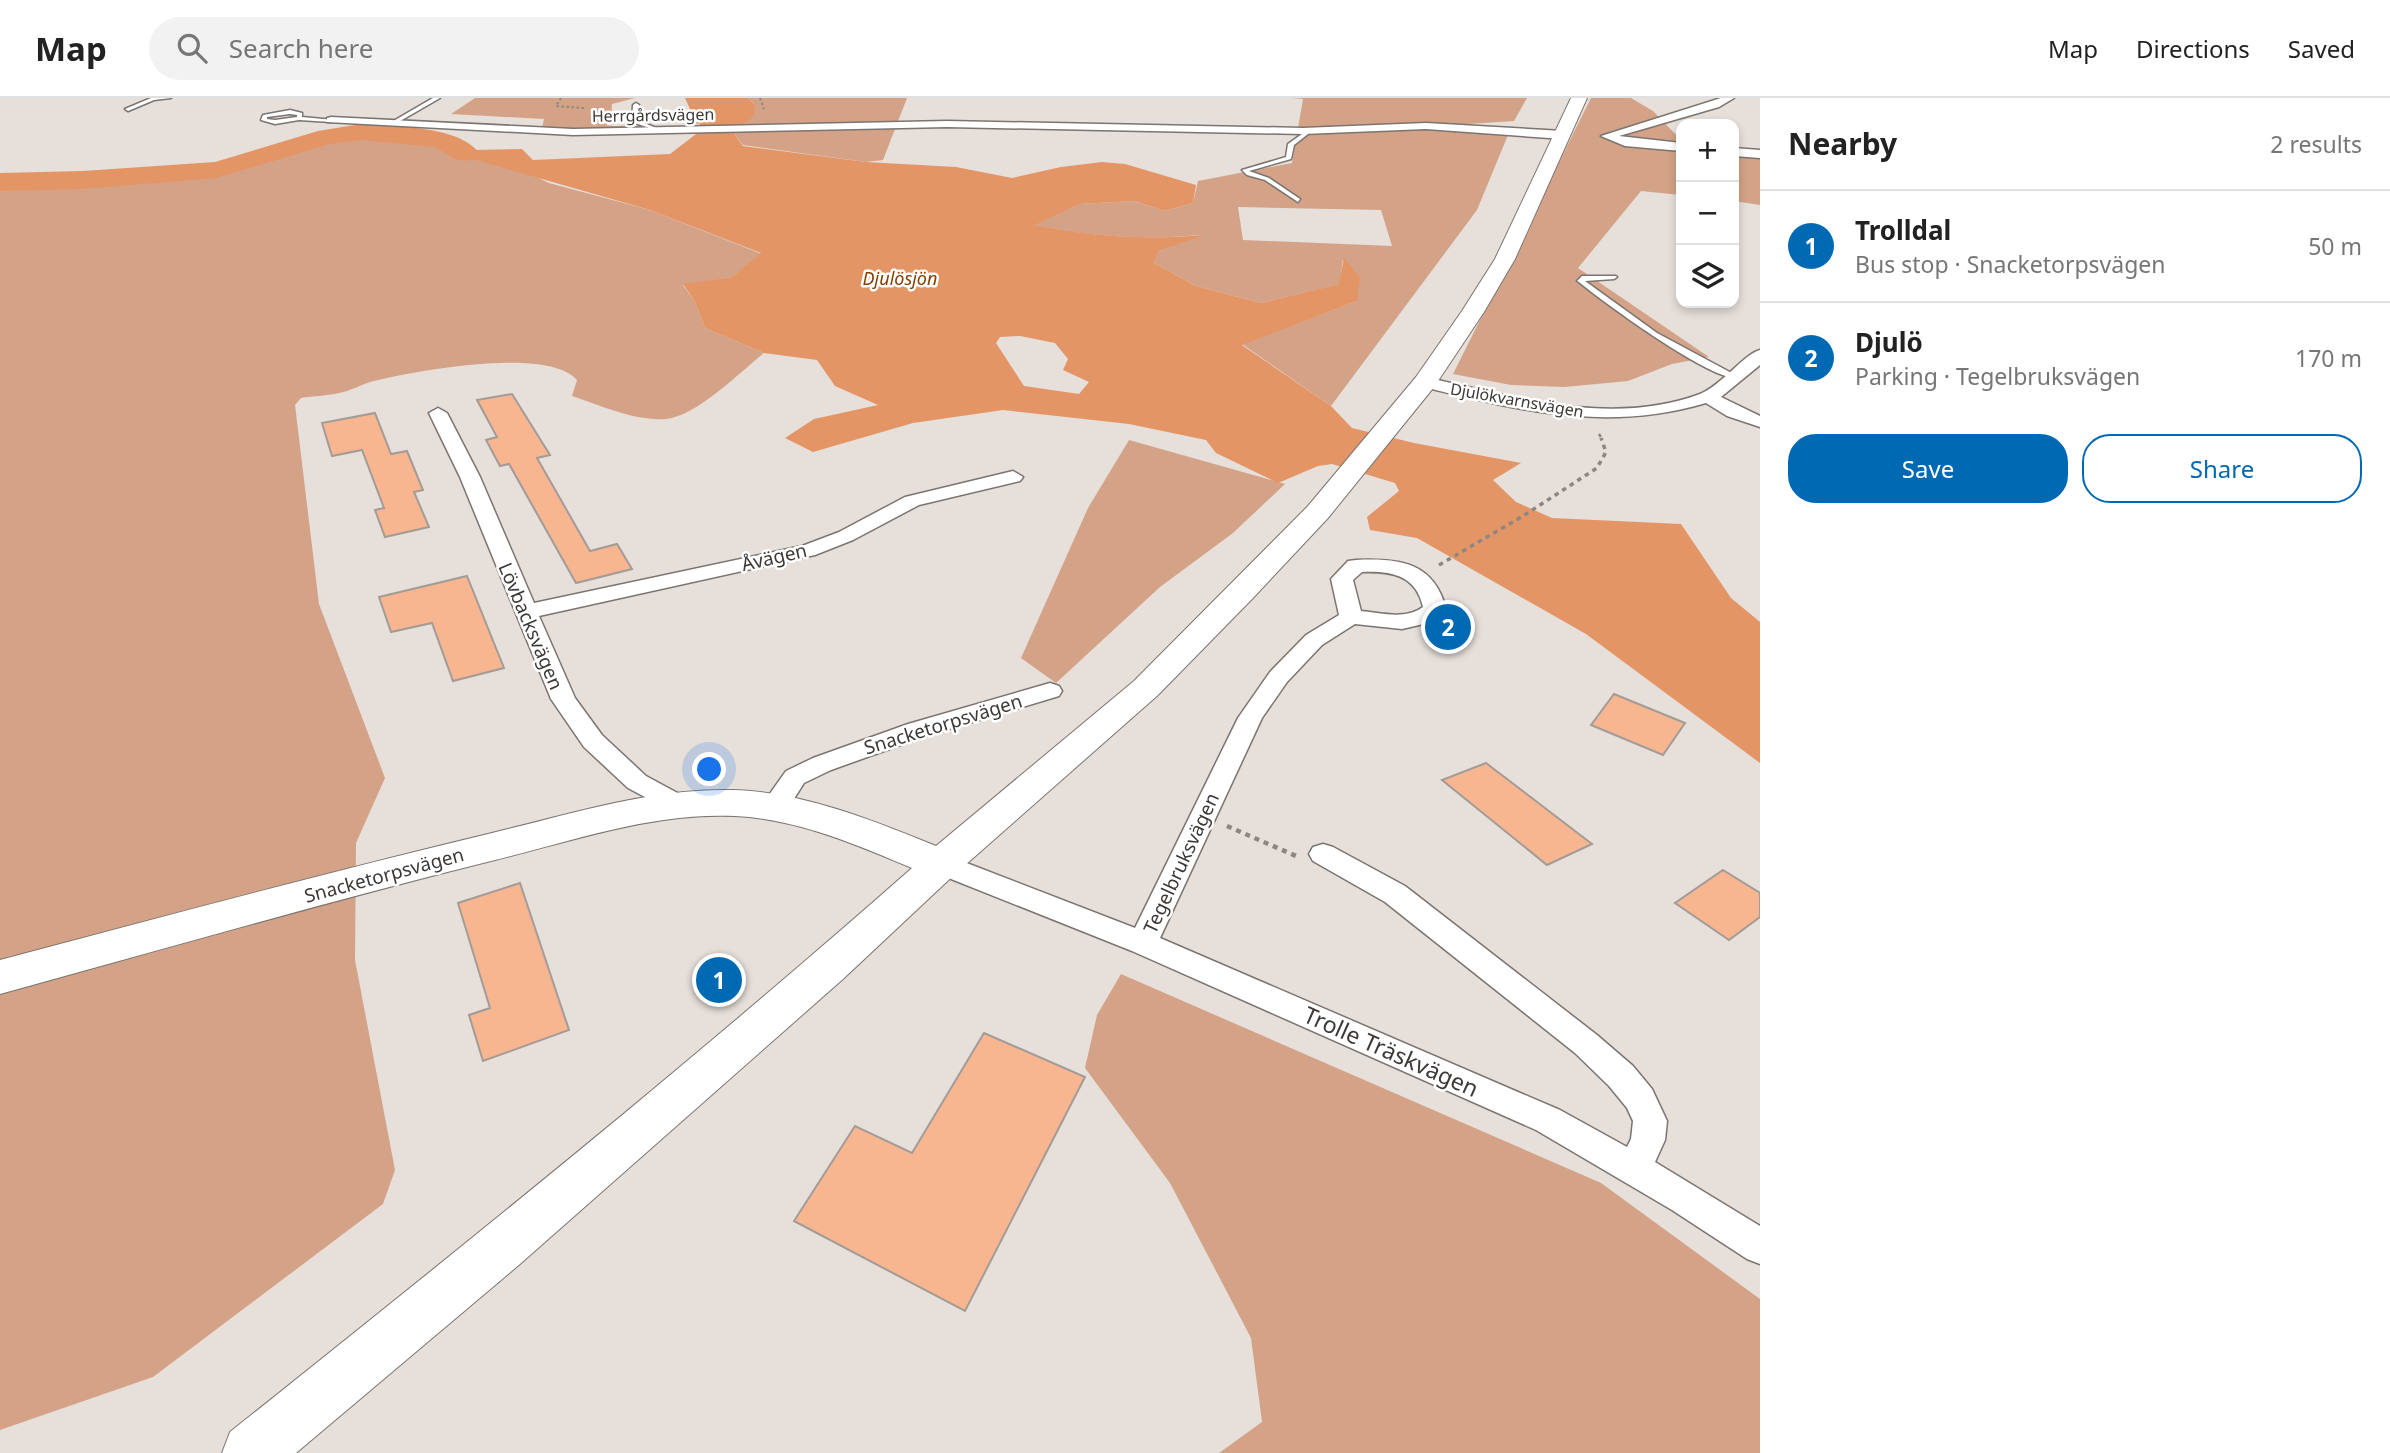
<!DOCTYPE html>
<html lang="en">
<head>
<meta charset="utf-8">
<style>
	body { margin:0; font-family:"Noto Sans",sans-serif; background:#f2f2f2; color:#222 }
	.controls { position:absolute; right:21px; top:21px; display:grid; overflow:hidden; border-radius:14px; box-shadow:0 4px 10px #0003 }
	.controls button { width:63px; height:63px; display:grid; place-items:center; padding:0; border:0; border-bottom:2px solid #e0e0e0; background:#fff; color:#222; font:35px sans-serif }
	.you { position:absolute; left:710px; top:672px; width:24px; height:24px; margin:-18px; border:5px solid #fff; border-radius:50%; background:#1a73e8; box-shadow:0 0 0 10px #1a73e833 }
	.badge { display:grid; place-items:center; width:46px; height:46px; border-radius:50%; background:#0069b4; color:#fff; font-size:23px; font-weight:700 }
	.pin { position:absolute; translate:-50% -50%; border:4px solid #fff; box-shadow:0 2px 7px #0006 }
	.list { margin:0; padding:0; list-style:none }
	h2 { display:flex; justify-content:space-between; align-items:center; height:91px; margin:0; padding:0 28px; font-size:30px }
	h2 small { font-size:23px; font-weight:400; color:#767676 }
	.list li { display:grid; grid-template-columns:46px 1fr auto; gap:21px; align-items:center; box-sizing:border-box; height:112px; padding:0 28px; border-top:2px solid #e0e0e0 }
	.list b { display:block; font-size:26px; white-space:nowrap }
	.list p { margin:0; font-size:23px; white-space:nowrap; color:#767676 }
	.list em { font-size:23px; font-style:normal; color:#767676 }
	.actions { display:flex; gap:14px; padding:21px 28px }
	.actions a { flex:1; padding:16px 0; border:2px solid #0069b4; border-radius:28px; text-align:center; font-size:24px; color:#0069b4 }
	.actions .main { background:#0069b4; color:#fff }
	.icon { flex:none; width:38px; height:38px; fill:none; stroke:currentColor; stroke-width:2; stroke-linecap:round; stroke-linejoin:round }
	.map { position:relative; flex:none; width:1760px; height:1355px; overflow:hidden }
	header { display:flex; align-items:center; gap:42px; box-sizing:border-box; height:98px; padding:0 35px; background:#fff; border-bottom:2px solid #e0e0e0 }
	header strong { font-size:33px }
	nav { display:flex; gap:38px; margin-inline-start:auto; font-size:24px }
	.search { width:490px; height:63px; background:#f2f2f2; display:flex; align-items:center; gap:18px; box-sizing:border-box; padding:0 24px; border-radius:38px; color:#767676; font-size:26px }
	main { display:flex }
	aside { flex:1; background:#fff }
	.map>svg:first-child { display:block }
</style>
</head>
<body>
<header>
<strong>Map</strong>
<div class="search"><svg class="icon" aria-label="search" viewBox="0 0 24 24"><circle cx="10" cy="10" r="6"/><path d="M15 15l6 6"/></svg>Search here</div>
<nav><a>Map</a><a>Directions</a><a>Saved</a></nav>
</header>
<main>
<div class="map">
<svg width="1760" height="1355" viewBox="0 0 1760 1355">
	<rect width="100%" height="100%" fill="#e6dfda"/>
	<!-- green -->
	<g fill="#d4a387" fill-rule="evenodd">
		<path d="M 475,0 L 635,0 L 612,6 L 611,21 L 606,27 C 622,30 626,25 642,31 L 542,30 L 544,21 L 451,16 Z"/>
		<path d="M 748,0 L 907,0 L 883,62 L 866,64 L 743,47 L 735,37 L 737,28 L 754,6 Z"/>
		<path d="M 1292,0 L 1527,0 L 1514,23 L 1469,26 L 1508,37 L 1477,112 L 1331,308 L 1242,246 L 1357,203 L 1343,161 L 1340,186 L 1261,205 L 1196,188 L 1154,165 L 1159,153 L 1201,137 C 1139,142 1095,139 1034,127 L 1080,106 L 1135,103 L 1164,113 L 1193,105 L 1198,83 L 1292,65 L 1303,1 ZM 1238,109 L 1381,112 L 1392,148 L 1243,142 Z"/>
		<path d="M 1591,0 L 1631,0 L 1653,13 L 1681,42 L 1681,97 L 1641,93 L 1578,170 L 1709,259 L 1672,266 L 1628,283 L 1564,289 L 1511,287 L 1453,276 Z"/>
		<path d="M 351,38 L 427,45 L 462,58 L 528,75 L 549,85 L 650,112 L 762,156 L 732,179 L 683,187 L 694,202 L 705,230 L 764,255 C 740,274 697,318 666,321 C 634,323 602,308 572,298 L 577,282 C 548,248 415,273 374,283 C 362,286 351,293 339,295 C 326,298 314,298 301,300 L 295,307 L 319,506 L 385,680 L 356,745 L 355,862 L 395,1072 L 383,1106 L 153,1279 L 0,1332 L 0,88 L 156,80 L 216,74 Z"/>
		<path d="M 1734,52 L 1760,56 L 1760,107 L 1734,103 Z"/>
		<path d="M 1129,342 L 1285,386 L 1233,435 L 1160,489 L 1056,585 L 1021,560 L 1088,410 Z"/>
		<path d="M 1121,876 L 1601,1085 L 1760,1201 L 1760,1355 L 1219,1355 L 1262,1324 L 1251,1240 L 1170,1085 L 1085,970 L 1097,917 Z"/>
	</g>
	<!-- water -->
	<path fill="#e49566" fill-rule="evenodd" d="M 685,0 L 748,0 L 754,6 L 755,15 L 750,22 L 737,28 L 735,37 L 743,48 L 866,64 L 956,69 L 1012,80 L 1061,69 L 1102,64 L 1125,66 L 1196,87 L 1193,105 L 1164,113 L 1135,103 L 1080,106 L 1035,127 C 1096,139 1142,142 1204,137 L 1159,153 L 1154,165 L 1196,188 L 1261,205 L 1339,186 L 1344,160 L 1360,179 L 1357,203 L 1242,247 L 1331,308 L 1352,330 L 1414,345 L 1521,365 L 1493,382 L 1516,404 L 1552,420 L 1681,426 L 1731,500 L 1760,524 L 1760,665 L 1586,536 L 1417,440 L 1370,432 L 1367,419 L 1399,393 L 1395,385 L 1332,366 L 1318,368 L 1278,385 L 1216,355 L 1206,342 L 1129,326 L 1003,312 L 913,325 L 813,354 L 785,340 L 814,321 L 878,307 L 835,288 L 817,262 L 764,255 L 705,230 L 694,202 L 683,186 L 732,179 L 761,155 L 650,112 L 462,58 L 472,52 L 522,51 L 533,62 L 670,56 L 700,33 L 700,26 L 683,23 L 680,18 L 687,17 L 690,11 ZM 1020,238 L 1055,245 L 1068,261 L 1063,272 L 1089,284 L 1079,296 L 1024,288 L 996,245 L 1000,239 Z"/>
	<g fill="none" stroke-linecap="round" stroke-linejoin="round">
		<!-- river -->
		<path fill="#e49566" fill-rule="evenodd" d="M 361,26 C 393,29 459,27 479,55 L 475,61 L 465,63 L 455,61 L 435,49 L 361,42 L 330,46 L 217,80 L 83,91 L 0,93 L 0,75 L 83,73 L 215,64 L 318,33 Z"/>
	</g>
	<!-- building -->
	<g fill="#f7b690" stroke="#a39b97" stroke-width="2">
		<path d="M 512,296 L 550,357 L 537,360 L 590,453 L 617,446 L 632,471 L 576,485 L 509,366 L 500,368 L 486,342 L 497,339 L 477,302 Z"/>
		<path d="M 375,315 L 391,356 L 407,353 L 423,392 L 414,394 L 429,429 L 385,439 L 375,412 L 384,410 L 362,352 L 332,358 L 322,325 Z"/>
		<path d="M 467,478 L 504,570 L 453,583 L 432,525 L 391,534 L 379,499 Z"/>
		<path d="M 1614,596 L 1685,625 L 1663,657 L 1591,627 Z"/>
		<path d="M 1486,665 L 1592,746 L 1547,767 L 1442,682 Z"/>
		<path d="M 1723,772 L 1760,795 L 1760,819 L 1729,842 L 1675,805 Z"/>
		<path d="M 520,785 L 569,932 L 483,963 L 469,917 L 490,910 L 458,805 Z"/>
		<path d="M 984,935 L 1085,979 L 965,1213 L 794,1123 L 855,1028 L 912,1055 Z"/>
	</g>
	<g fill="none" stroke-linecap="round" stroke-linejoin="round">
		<defs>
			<g id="lane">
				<path d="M 151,0 L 171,0 L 154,2 L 128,13 L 125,11 Z"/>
				<path d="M 433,0 L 440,0 L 395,26 L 390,25 Z"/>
				<path d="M 636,5 L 639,7 L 637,22 L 661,32 L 661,34 L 632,24 L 633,7 Z"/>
				<path d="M 290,12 L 302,15 L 302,19 L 334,22 L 331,24 L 299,22 L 275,26 L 261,22 L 263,17 ZM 290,16 L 297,17 L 297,19 L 275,22 L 267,21 L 267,19 Z"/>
				<path d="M 1301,32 L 1305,32 L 1308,36 L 1294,47 L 1291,61 L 1249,73 L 1269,80 L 1300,101 L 1298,104 L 1265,82 L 1247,77 L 1242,72 L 1286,59 L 1288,46 L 1302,36 Z"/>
				<path d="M 1582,178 L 1616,178 L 1617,179 L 1614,181 L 1585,183 L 1657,235 L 1739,279 C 1719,289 1599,201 1579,184 L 1577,183 Z"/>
			</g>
			<g id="street">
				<path d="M 1721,0 L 1734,0 L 1719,9 L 1619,38 L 1681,45 L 1681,53 L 1625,48 L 1601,38 Z"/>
				<path d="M 331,19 L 573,31 L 947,23 L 1303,30 L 1426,25 L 1563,33 L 1569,37 L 1563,41 L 1426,31 L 1303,36 L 947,29 L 573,37 L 327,24 L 327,20 Z"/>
				<path d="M 1734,50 L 1760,52 L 1760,60 L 1734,58 Z"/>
				<path d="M 1760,252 L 1760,267 L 1721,299 L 1760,318 L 1760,329 L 1727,318 L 1706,305 C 1604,335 1519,312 1419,288 L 1416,284 L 1425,279 C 1513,299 1612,329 1700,296 C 1722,287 1744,256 1760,252 Z"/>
				<path d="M 438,310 L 447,315 L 480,379 L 534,505 L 802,448 L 839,434 L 905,399 L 1013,373 L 1023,379 L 1020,383 L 919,407 L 853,442 L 815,457 L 539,518 L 575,600 L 602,637 L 646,678 L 683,698 L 686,705 L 683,712 L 673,714 L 628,690 L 584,649 L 551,601 L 460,379 L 429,315 Z"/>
				<path d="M 1356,462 C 1399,460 1434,464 1446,511 L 1432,524 L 1402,531 L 1355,526 L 1322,547 L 1287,584 L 1262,620 L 1160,840 L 1560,1012 L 1627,1049 L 1631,1041 L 1633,1023 L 1627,1010 L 1609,988 L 1575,955 L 1385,804 L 1313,763 L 1309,756 L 1313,749 L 1323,746 L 1333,749 L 1405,788 L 1597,937 L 1633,968 L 1652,991 L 1667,1023 L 1665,1042 L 1655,1064 L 1760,1128 L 1760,1166 L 1747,1161 L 1672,1112 L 1536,1032 L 1132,853 L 931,773 L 927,766 L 931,759 L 941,756 L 951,759 L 1135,830 L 1238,620 L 1270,574 L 1306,537 L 1339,517 L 1331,481 L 1348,463 ZM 1362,474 C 1391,473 1416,477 1423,509 C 1405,522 1382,515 1361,513 L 1353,482 Z"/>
				<path d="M 1050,585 L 1059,588 L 1062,593 L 1059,598 L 926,638 L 831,672 L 804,685 L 783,718 L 773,720 L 763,718 L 759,711 L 786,673 L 813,660 L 908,626 Z"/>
			</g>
			<path id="secondary" d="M 1571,0 L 1587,0 L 1515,161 L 1484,214 L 1434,289 L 1328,420 L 1253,500 L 1158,597 L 955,776 L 843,881 L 520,1166 L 296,1355 L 222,1355 L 230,1334 C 461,1150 691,965 912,770 C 855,746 797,721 735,718 C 651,714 570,744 491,763 C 326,804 163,851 0,896 L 0,862 C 162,819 325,775 488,736 C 568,717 649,690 733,692 C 803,694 872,722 936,748 L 1134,583 L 1308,408 L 1416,279 L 1462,213 L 1495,161 Z"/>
		</defs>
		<!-- lane casing -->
		<use href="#lane" stroke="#7b7470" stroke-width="3"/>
		<!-- street casing -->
		<use href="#street" stroke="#7b7470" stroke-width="3"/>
		<!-- secondary casing -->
		<use href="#secondary" stroke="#7b7470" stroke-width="2"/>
		<!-- path-far3 -->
		<g stroke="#8c8784" stroke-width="2" stroke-dasharray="2.5 2.5" stroke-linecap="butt">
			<path d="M 561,0 L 556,8 L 583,10 L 583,13"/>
			<path d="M 760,0 L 764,11"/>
		</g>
		<!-- path-far2 -->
		<path stroke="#8c8784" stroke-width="2.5" stroke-dasharray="3.5 3.5" stroke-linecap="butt" d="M 1599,336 L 1602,341"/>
		<!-- path-far1 -->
		<path stroke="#8c8784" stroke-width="3.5" stroke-dasharray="4.5 4.5" stroke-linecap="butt" d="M 1439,467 L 1523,418 L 1597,370 L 1606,354 L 1601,340"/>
		<!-- path -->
		<path stroke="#8c8784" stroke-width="4.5" stroke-dasharray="5 5" stroke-linecap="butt" d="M 1227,728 L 1296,758"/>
		<!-- lane -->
		<use href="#lane" fill="#fff" fill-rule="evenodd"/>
		<!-- street -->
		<use href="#street" fill="#fff" fill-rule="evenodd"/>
		<!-- secondary -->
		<use href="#secondary" fill="#fff" fill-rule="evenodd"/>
	</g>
	<g text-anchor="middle" stroke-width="5" stroke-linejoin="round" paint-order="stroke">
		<!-- far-street labels -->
		<g font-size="16" fill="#3c3937" stroke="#fff">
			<text transform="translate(653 17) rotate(-1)" y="6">Herrgårdsvägen</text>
			<text transform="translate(1517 302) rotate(10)" y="6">Djulökvarnsvägen</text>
		</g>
		<!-- far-water labels -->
		<g font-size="18" font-style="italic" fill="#853e03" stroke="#fff">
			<text x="900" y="187">Djulösjön</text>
		</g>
		<!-- street labels -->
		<g font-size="19" fill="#3c3937" stroke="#fff">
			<text transform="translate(774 459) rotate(-13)" y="7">Åvägen</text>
			<text transform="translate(531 528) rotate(67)" y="7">Lövbacksvägen</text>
			<text transform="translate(943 626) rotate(-17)" y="7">Snacketorpsvägen</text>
			<text transform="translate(1181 765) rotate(-65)" y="7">Tegelbruksvägen</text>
			<text transform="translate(384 777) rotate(-15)" y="7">Snacketorpsvägen</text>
		</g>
		<!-- near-street labels -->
		<g font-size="23" fill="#3c3937" stroke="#fff">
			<text transform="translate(1391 954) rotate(24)" y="8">Trolle Träskvägen</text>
		</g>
	</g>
</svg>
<div class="controls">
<button>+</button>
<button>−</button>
<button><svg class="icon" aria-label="layers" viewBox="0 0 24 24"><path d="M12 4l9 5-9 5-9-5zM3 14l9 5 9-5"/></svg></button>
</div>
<div class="you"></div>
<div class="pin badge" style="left:719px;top:882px">1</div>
<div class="pin badge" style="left:1448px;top:529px">2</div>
</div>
<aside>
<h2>Nearby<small>2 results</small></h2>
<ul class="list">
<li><span class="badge">1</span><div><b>Trolldal</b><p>Bus stop · Snacketorpsvägen</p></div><em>50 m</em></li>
<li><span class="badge">2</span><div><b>Djulö</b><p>Parking · Tegelbruksvägen</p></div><em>170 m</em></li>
</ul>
<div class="actions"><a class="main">Save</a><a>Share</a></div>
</aside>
</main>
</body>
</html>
